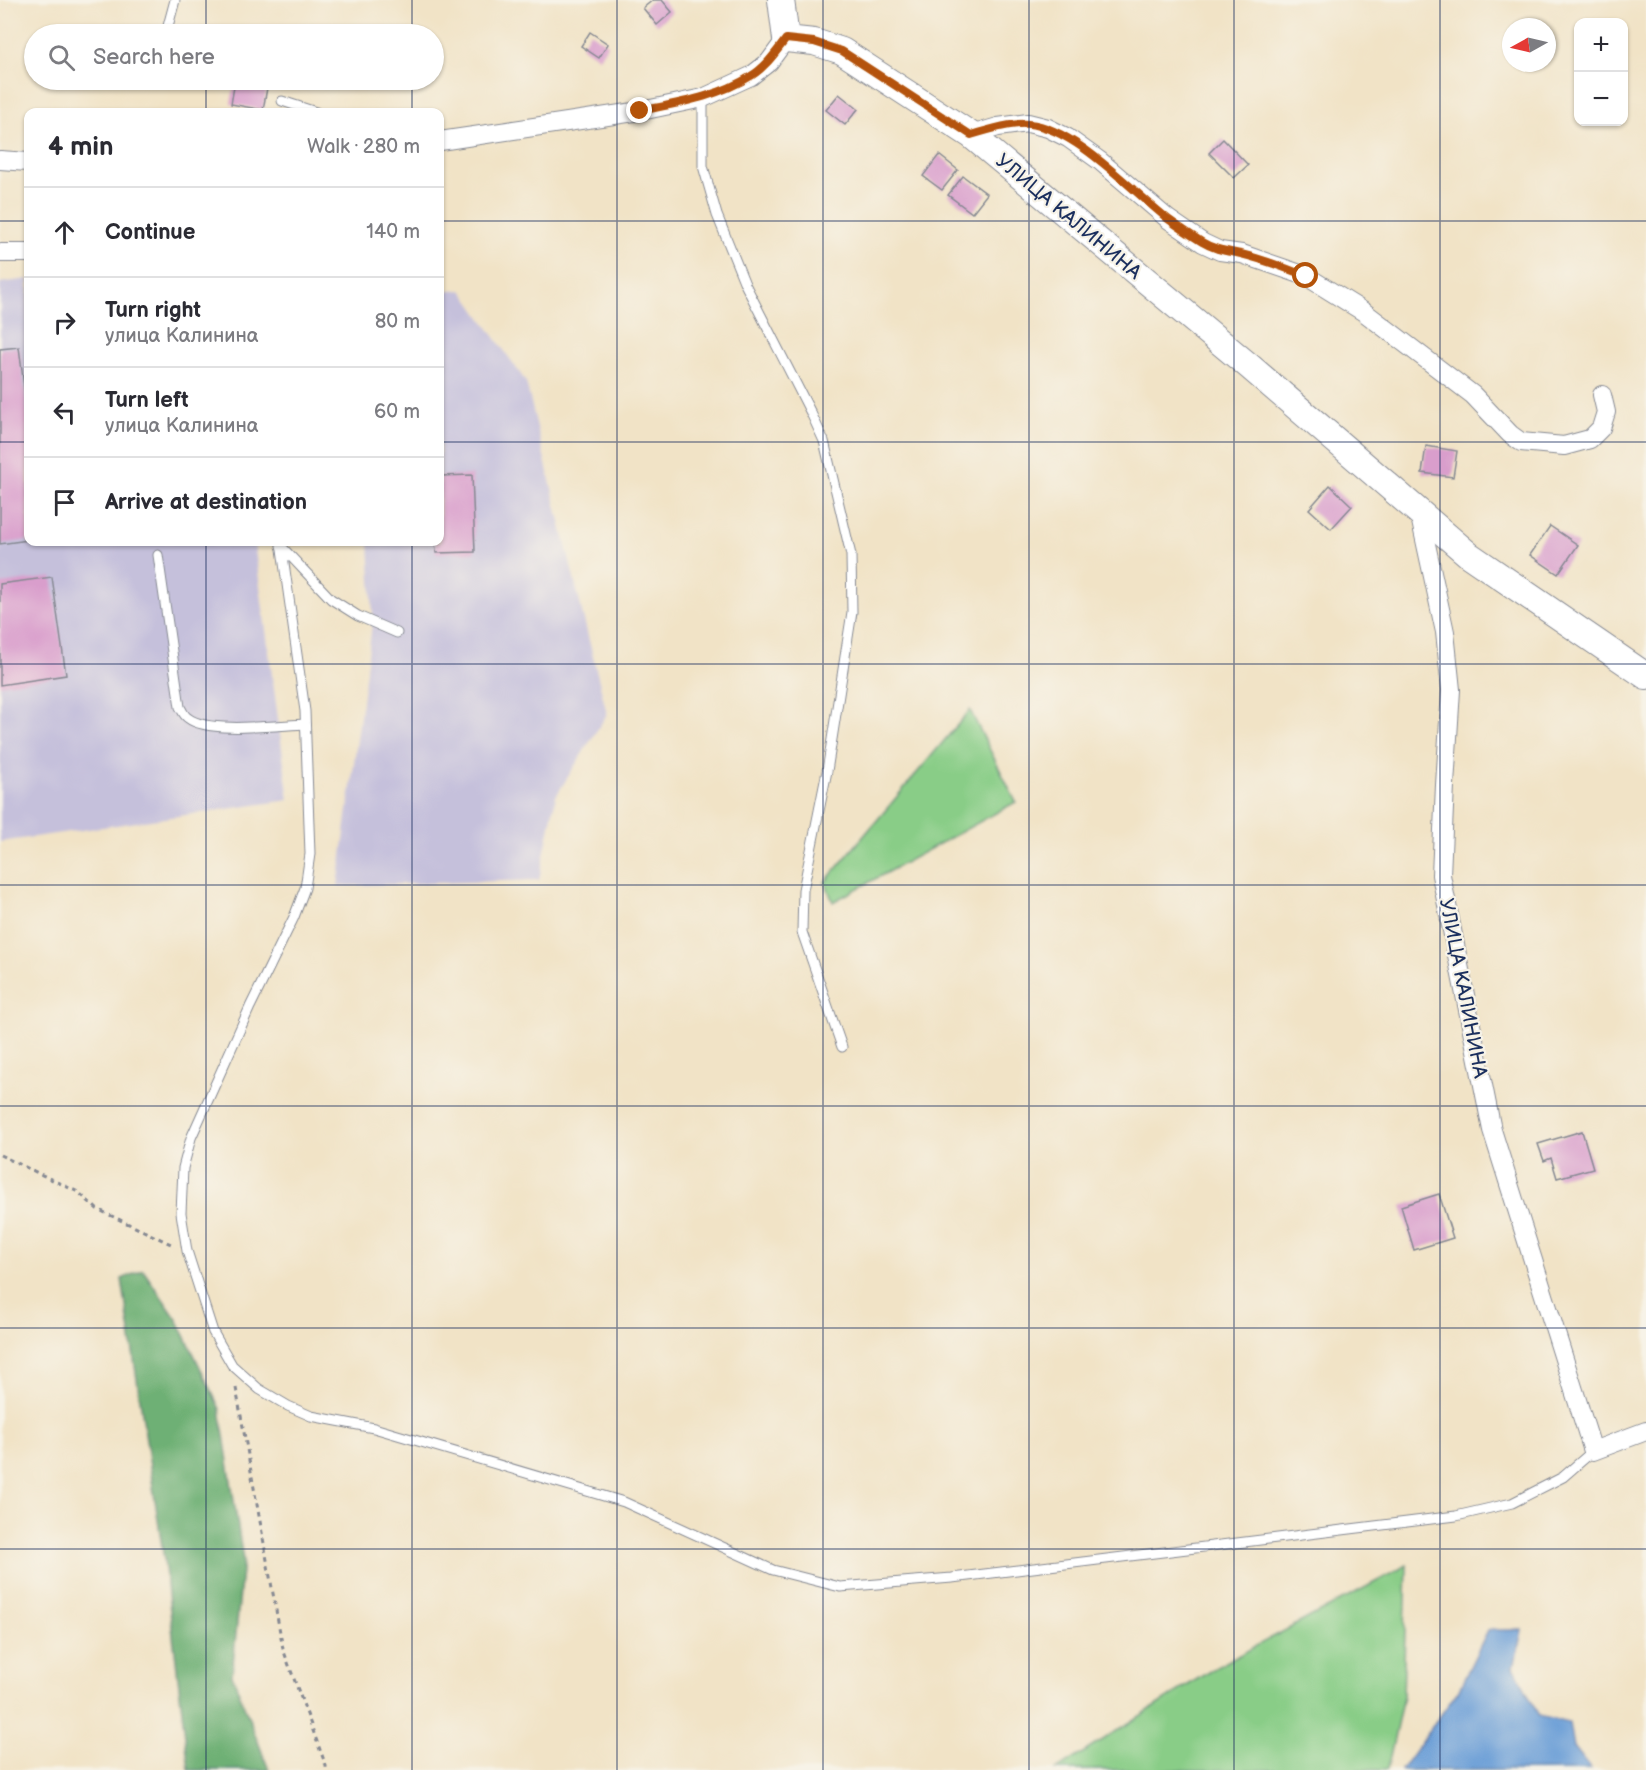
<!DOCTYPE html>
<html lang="en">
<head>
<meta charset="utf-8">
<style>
	body { margin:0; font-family:"Balsamiq Sans",sans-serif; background:#f7f7f7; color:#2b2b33 }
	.controls { position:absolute; right:18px; top:18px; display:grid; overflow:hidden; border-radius:12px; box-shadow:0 2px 4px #0004 }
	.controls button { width:54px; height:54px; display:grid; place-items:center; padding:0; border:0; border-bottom:2px solid #e1e1e2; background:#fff; color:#2b2b33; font:30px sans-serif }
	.compass { position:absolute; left:1502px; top:18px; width:54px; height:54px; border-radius:50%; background:#fff; box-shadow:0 2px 4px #0004; rotate:262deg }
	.stop { position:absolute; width:18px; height:18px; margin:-14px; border:4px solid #b45309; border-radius:50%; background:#fff }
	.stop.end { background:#b45309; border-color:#fff; box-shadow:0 2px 6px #0008 }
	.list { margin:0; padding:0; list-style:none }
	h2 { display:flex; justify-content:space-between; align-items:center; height:78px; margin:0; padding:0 24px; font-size:26px }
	h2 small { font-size:20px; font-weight:400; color:#7c7c81 }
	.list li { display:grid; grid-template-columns:39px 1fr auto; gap:18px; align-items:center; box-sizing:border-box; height:90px; padding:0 24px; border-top:2px solid #e1e1e2 }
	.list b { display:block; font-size:22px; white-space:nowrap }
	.list p { margin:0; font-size:20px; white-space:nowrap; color:#7c7c81 }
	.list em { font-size:20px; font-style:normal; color:#7c7c81 }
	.icon { flex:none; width:33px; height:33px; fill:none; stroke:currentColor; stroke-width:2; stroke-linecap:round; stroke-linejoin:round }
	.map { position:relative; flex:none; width:1646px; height:1770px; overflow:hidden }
	.search { position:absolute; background:#fff; box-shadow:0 2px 4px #0004; left:24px; top:24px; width:420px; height:66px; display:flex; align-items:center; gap:15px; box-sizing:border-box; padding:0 21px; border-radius:33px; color:#7c7c81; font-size:22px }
	.panel { position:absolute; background:#fff; box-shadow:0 2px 4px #0004; left:24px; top:108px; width:420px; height:438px; border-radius:12px }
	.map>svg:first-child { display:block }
</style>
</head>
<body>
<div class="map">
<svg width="1646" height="1770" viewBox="0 0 1646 1770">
	<rect width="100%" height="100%" fill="#f7f3e8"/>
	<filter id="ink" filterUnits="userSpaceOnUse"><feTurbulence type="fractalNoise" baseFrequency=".0167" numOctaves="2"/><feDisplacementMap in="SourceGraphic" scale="12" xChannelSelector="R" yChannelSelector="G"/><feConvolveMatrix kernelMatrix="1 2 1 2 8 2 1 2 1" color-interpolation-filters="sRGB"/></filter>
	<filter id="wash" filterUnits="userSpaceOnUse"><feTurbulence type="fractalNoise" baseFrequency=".008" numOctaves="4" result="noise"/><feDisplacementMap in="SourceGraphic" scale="24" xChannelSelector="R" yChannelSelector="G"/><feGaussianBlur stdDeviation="1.35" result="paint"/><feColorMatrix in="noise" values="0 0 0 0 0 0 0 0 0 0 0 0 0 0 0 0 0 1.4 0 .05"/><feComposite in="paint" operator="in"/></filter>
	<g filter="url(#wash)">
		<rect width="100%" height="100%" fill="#f1e3c6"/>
		<!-- industrial -->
		<g fill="#c5c0db">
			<path d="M 28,279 L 28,542 L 254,542 L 289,800 L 0,842 L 0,283 Z"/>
			<path d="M 462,290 L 526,382 L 607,714 L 556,796 L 539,880 L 338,886 L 373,617 L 369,542 L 440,542 L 440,292 Z"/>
		</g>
		<!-- green -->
		<g fill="#89cd87" stroke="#527e72" stroke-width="1.5">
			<path d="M 970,710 L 1016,802 L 833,902 L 825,882 Z"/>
			<path d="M 1407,1565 L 1403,1697 L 1387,1770 L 1056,1770 L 1213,1669 Z"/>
		</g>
		<!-- forest -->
		<path fill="#6eb074" stroke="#447069" stroke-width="1.5" d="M 143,1270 L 178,1321 L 220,1409 L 243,1560 L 232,1675 L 269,1770 L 189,1770 L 164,1560 L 122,1279 Z"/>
		<!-- water -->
		<path fill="#6c9fd7" stroke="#44679a" stroke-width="1.5" d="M 1488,1630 L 1522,1630 L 1514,1667 L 1539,1716 L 1569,1723 L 1573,1747 L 1591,1770 L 1401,1770 L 1458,1691 Z"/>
		<g id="blocks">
			<!-- building -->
			<g fill="#d99ecc">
				<path d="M 653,0 L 662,0 L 672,12 L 657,25 L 643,8 Z"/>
				<path d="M 126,29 L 159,33 L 159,34 L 126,34 Z"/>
				<path d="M 590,32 L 608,44 L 599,58 L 581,46 Z"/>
				<path d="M 235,81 L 267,88 L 263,110 L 231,104 Z"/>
				<path d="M 839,94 L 858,109 L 845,125 L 826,110 Z"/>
				<path d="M 1223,139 L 1248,165 L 1234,178 L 1209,153 Z"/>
				<path d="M 939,155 L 958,170 L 942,190 L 923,176 Z"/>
				<path d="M 963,176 L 987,194 L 972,213 L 948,195 Z"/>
				<path d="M 19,347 L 28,417 L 28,540 L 0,544 L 0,349 Z"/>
				<path d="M 1426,446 L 1457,451 L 1453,477 L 1422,473 Z"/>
				<path d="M 472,475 L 475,552 L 436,553 L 435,542 L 440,542 L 440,476 Z"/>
				<path d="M 1330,485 L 1352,506 L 1331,529 L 1309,509 Z"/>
				<path d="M 1550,526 L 1578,545 L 1558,574 L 1530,555 Z"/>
				<path d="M 52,577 L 66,675 L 0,685 L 0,584 Z"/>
				<path d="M 1582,1131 L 1593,1168 L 1557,1178 L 1551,1158 L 1544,1161 L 1538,1144 Z"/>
				<path d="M 1439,1194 L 1453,1238 L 1414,1250 L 1401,1206 Z"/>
			</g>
		</g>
	</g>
	<g filter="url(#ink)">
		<use href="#blocks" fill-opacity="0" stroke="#868992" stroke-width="1.5"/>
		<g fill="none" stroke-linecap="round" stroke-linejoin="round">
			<defs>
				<g id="lane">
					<path d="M 168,26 L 175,0"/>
					<path d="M 703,98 L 703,166 L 717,215 L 745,284 L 811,413 L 824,441 L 851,555 L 852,612 L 827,771 L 803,890 L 802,932 L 842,1047"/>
					<path d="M 282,101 L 316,112"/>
					<path d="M 281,542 L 305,711 L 310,854 L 305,888 L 294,917 L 250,1007 L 191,1138 L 183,1168 L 181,1213 L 187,1251 L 213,1332 L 232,1365 L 259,1389 L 288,1406 L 311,1416 L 374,1428 L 624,1502 L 773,1570 L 840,1587 L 952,1578 L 1456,1516 L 1512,1503 L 1563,1477 L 1593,1451"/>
					<path d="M 281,546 L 331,599 L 358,616 L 397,633"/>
					<path d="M 158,555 L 180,707 C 182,710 184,716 188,718 C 208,734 278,725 305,724"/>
				</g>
				<g id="street">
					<path d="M 971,135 L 998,127 L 1028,123 L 1048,128 L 1068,138 L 1100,161 L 1168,219 L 1203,243 L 1220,251 L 1242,254 L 1306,276 L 1364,312 L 1473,395 L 1510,434 L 1521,442 L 1564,446 L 1590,439 L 1601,428 L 1606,412 L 1602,395"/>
					<path d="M 440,141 L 641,111 L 703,98 L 751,76 L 769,62 L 786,39"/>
					<path d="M 0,160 L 28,162"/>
					<path d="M 0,253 L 28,253"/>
					<path d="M 1419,512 L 1445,632 L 1451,690 L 1445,785 L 1441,875 L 1492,1130 L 1593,1451 L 1646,1431"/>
				</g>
				<path id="secondary" d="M 781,0 L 786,39 L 814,42 L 842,51 L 971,135 L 1249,366 L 1469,555 L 1646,676"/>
			</defs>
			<!-- lane casing -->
			<use href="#lane" stroke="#868992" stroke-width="11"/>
			<!-- street casing -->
			<use href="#street" stroke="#868992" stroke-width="20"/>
			<!-- secondary casing -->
			<use href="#secondary" stroke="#868992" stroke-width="28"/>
			<!-- path -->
			<g stroke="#868992" stroke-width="3" stroke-dasharray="4.5 4.5" stroke-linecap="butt">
				<path d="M 0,1155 L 78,1192 L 97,1209 L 173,1245"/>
				<path d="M 236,1388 L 283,1649 L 326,1766 L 326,1770"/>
			</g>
			<!-- lane -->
			<use href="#lane" stroke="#fff" stroke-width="9"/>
			<!-- street -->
			<use href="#street" stroke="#fff" stroke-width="18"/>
			<!-- secondary -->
			<use href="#secondary" stroke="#fff" stroke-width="26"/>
		</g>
	</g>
	<g fill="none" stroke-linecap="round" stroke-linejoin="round" filter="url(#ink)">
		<!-- route -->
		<path stroke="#b45309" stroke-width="8" d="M 640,111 C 678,103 718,97 751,76 C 766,67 776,52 786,39 L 814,42 L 842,51 L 971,135 C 987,130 1013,122 1029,124 C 1075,128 1132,191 1168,219 C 1179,227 1191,235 1202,242 C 1215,250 1227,251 1241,254 C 1263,259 1285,268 1306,276"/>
	</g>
	<!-- grid -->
	<path fill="none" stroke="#1b2f5e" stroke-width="1.5" stroke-opacity="0.55" d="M 206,0 L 206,34M 412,0 L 412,34M 617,0 L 617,1770M 823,0 L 823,1770M 1029,0 L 1029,1770M 1234,0 L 1234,1770M 1440,0 L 1440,1770M 206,80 L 206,112M 412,80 L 412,112M 0,221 L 28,221M 440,221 L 1646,221M 0,442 L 28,442M 440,442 L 1646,442M 206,542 L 206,1770M 412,542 L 412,1770M 0,664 L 1646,664M 0,885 L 1646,885M 0,1106 L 1646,1106M 0,1328 L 1646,1328M 0,1549 L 1646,1549"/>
	<g text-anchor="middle" stroke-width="4.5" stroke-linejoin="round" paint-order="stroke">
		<!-- street labels -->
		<g font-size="20" fill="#1b2f5e" stroke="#f7f3e8">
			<text transform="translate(1069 216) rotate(40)" y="7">УЛИЦА КАЛИНИНА</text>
			<text transform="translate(1464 988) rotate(79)" y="7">УЛИЦА КАЛИНИНА</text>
		</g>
	</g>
</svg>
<div class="controls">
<button>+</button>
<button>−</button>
</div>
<svg class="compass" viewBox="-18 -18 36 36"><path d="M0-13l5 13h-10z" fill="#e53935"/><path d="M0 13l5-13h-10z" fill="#7c7c81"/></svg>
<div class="stop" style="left:1306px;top:276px"></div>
<div class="stop end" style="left:640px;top:111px"></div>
<div class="search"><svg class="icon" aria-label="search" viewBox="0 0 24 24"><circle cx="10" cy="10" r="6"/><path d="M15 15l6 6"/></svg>Search here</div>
<section class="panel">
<h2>4 min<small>Walk · 280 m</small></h2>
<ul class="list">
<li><svg class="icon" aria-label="ahead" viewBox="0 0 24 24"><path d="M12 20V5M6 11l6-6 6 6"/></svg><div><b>Continue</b></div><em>140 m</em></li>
<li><svg class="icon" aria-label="right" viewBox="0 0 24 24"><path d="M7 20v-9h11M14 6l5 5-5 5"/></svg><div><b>Turn right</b><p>улица Калинина</p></div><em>80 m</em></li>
<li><svg class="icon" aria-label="left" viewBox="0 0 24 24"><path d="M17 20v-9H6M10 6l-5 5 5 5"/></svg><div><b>Turn left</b><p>улица Калинина</p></div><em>60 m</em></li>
<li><svg class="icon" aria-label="arrive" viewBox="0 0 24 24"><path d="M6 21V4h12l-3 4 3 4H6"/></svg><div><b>Arrive at destination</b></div></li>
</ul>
</section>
</div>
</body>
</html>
